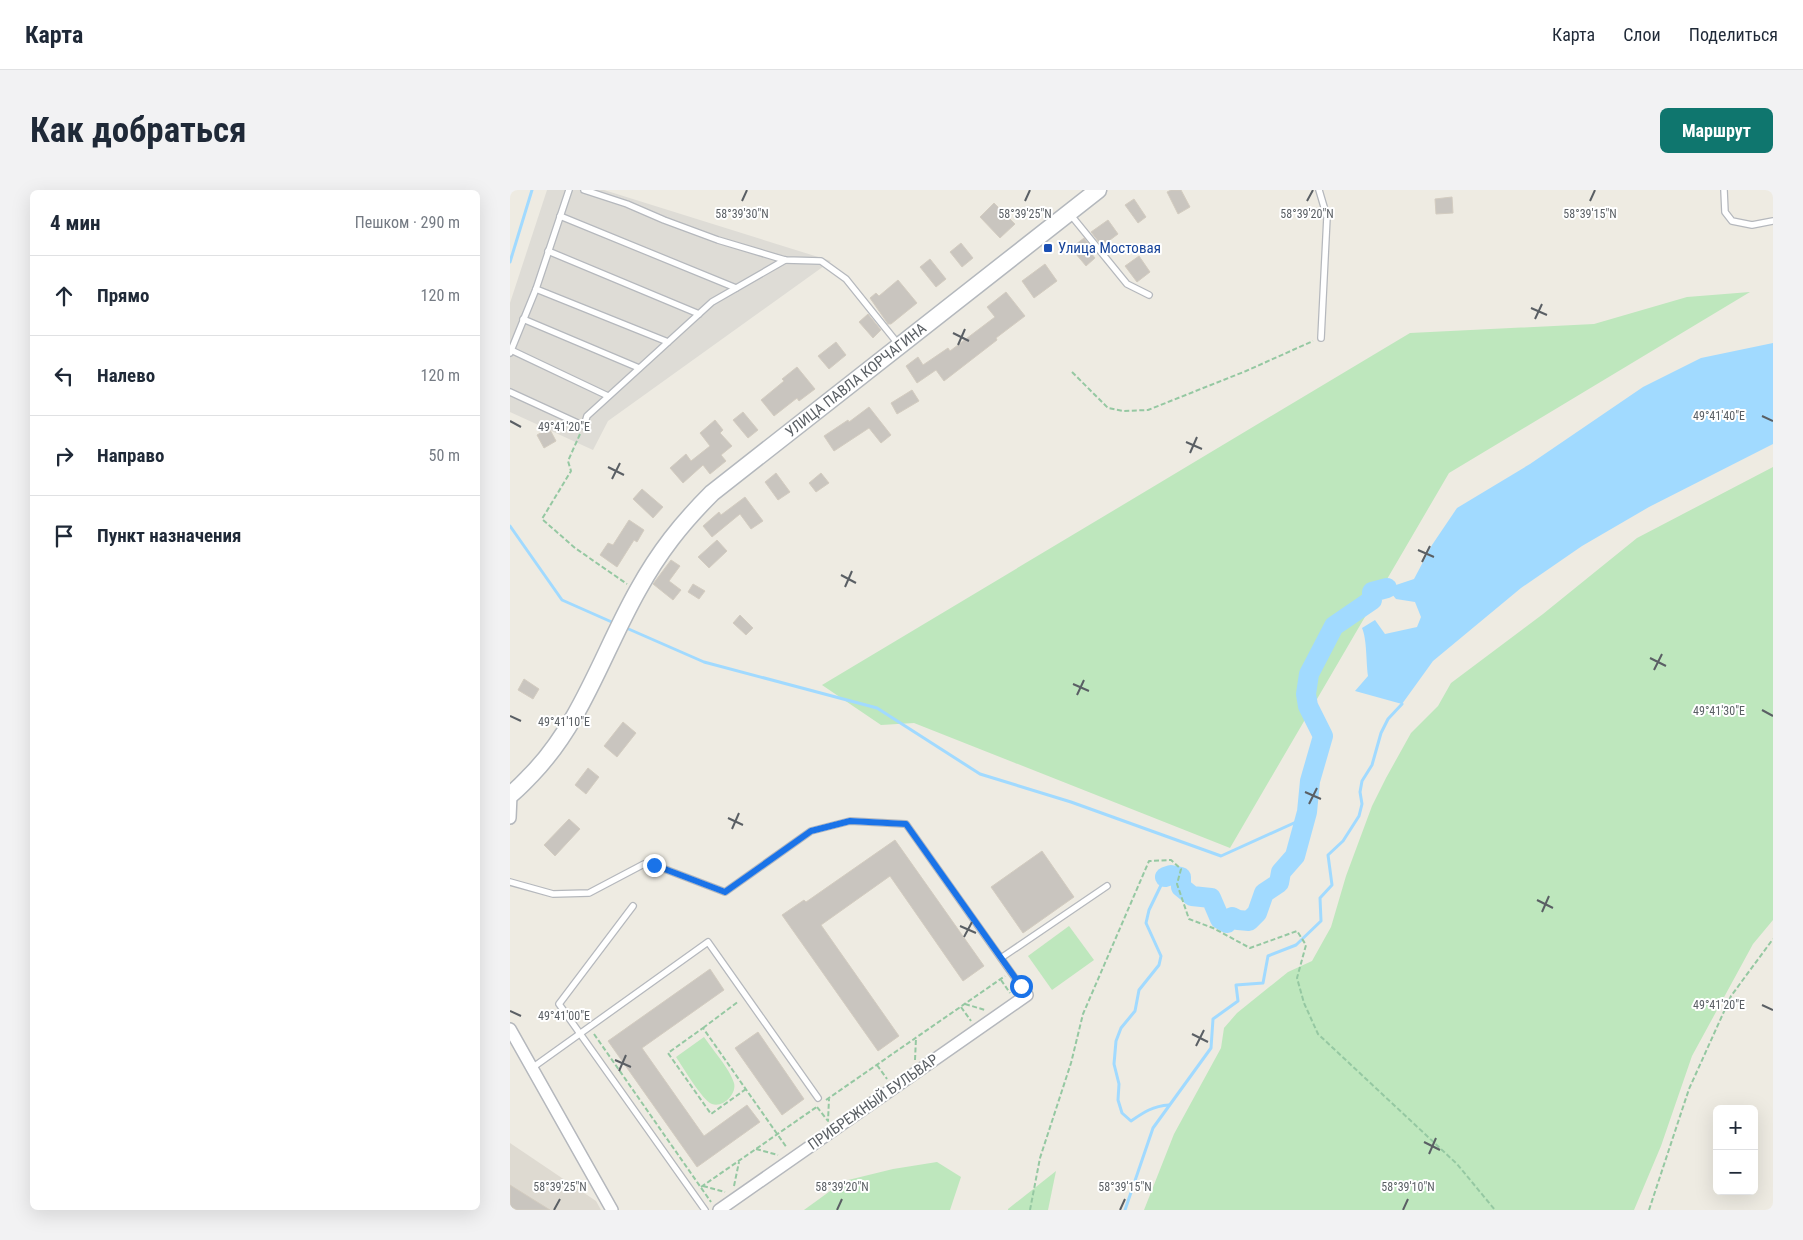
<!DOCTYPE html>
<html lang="ru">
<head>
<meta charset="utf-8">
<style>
	body { margin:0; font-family:"Roboto Condensed",sans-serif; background:#f2f2f3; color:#1f2937 }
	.controls { position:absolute; right:15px; bottom:15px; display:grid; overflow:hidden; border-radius:8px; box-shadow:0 5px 20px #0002 }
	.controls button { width:45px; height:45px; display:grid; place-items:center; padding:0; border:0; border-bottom:1px solid #e0e1e3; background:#fff; color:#1f2937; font:25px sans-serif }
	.stop { position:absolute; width:15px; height:15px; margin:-11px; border:4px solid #1a73e8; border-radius:50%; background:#fff }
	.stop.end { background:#1a73e8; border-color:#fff; box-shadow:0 1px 5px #0008 }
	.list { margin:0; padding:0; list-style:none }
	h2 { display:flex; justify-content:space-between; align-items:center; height:65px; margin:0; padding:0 20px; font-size:21px }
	h2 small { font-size:16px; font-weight:400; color:#747a83 }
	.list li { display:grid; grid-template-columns:32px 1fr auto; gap:15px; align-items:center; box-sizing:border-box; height:80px; padding:0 20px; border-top:1px solid #e0e1e3 }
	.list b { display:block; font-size:19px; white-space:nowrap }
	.list em { font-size:16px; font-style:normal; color:#747a83 }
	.icon { flex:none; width:28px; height:28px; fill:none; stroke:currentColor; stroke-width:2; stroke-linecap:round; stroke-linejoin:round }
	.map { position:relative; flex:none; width:1263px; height:1020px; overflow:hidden; border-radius:8px }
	header { display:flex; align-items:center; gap:30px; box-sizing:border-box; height:70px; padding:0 25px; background:#fff; border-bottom:1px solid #e0e1e3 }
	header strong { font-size:24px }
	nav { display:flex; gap:28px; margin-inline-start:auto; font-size:18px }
	.intro { display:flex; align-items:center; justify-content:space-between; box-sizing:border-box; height:120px; padding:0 30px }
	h1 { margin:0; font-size:35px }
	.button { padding:12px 22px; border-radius:8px; background:#0f766e; color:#fff; font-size:18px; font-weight:700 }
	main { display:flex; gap:30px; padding:0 30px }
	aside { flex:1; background:#fff; border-radius:8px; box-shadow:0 5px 20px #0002 }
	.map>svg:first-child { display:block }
</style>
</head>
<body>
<header>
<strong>Карта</strong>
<nav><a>Карта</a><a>Слои</a><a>Поделиться</a></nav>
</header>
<div class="intro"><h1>Как добраться</h1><a class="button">Маршрут</a></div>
<main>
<aside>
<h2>4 мин<small>Пешком · 290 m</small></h2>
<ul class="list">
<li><svg class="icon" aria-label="ahead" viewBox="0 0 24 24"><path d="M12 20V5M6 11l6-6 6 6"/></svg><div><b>Прямо</b></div><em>120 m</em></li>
<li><svg class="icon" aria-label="left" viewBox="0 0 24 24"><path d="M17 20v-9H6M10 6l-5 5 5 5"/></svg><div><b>Налево</b></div><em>120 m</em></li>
<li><svg class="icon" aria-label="right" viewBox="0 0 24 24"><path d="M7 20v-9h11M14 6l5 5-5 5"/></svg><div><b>Направо</b></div><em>50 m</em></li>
<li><svg class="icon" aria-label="arrive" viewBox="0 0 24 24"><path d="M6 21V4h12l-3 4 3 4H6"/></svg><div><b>Пункт назначения</b></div></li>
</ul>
</aside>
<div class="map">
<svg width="1263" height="1020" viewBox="0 0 1263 1020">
	<rect width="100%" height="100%" fill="#eeebe2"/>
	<!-- industrial -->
	<path fill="#dedcd6" d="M 37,0 L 94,0 L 321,71 L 98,231 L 83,260 L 0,222 L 0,113 Z"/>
	<!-- education -->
	<path fill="#dedad1" d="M 0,953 L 86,1011 L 91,1020 L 0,1020 Z"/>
	<!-- green -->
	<g fill="#bee7bd">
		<path d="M 1240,102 L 939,283 L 720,658 L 404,533 L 371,535 L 312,495 L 900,143 L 1084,134 L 1177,107 Z"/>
		<path d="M 1263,277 L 1263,730 L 1243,754 L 1182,866 L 1151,956 L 1124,1020 L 634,1020 L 664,944 L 711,858 L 714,838 L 727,823 L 778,782 L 802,771 L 821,737 L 836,686 L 862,616 L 876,588 L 901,543 L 928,516 L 941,493 L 1033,424 L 1127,348 Z"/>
		<path d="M 559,736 L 584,770 L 542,800 L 518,766 Z"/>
		<path d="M 194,847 C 202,859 220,879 224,893 C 227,904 213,918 202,914 C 192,910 173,877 166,867 Z"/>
		<path d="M 427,972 L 451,987 L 440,1020 L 294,1020 L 334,991 L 383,979 Z"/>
		<path d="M 546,981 L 538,1020 L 498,1020 L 498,1019 Z"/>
	</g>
	<!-- water -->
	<path fill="#a1daff" d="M 1263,153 L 1263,254 L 1139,317 L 1072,356 L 1011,398 L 923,471 L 892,514 L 845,501 L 858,486 C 856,472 857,449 852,438 L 865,430 L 875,444 L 907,437 L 911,427 L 905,412 L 886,409 L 877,398 L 904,389 L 922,355 L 947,318 L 1020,274 L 1133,197 L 1191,168 Z"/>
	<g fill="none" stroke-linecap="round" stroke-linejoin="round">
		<!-- stream -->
		<g stroke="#a1daff" stroke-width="3">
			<path d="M 0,72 L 22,0"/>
			<path d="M 0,336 L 52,410 L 104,433"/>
			<path d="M 114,437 L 194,472 L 367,518 L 470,584 L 561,612 L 711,666 L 795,628"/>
			<path d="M 655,687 L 639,720 L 636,733 L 651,766 L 649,775 L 629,800 L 625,821 L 611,838 L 606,851 L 604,874 L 609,894 L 608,910 L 612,923 L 621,931 C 634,922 643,916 659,915"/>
			<path d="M 615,1020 L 643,938 L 701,858 L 703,829 L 728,811 L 726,795 L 753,793 L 758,766 L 786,755 L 811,731 L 810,708 L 822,695 L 818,665 L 833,651 L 849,626 L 852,614 L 850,602 L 852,591 L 862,575 L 871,543 L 878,529 L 892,514"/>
		</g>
		<!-- river -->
		<path stroke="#a1daff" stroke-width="20" d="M 655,687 L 661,685 L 671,687 L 671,697 L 682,706 L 701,708 L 710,729 L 717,733 L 722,727 L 728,730 L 739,731 L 747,723 L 754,703 L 769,693 L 771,682 L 785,666 L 797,622 L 800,591 L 813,546 L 798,516 L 796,504 L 799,484 L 824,436 L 862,410 L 862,402 L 877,398"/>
	</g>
	<!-- building -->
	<g fill="#c9c5bf" stroke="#d3ccc0">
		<path d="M 661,0 L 671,0 L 680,17 L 668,24 L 657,2 Z"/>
		<path d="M 942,7 L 943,23 L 926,24 L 925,9 Z"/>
		<path d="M 624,9 L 636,27 L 628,33 L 615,15 Z"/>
		<path d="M 484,13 L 505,34 L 490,48 L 470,27 Z"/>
		<path d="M 598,30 L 608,44 L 592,56 L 581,42 Z"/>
		<path d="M 574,48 L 584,61 L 581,63 L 585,68 L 576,76 L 561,58 Z"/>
		<path d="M 451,53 L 463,68 L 452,77 L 440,62 Z"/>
		<path d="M 629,66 L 640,82 L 627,92 L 615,76 Z"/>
		<path d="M 420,69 L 436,89 L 426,97 L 410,77 Z"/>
		<path d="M 535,74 L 547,91 L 524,108 L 512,91 Z"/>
		<path d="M 388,90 L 407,113 L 381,134 L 378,134 L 360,108 L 366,103 L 369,106 Z"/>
		<path d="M 496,102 L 515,126 L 486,148 L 487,150 L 434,191 L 426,180 L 407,193 L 396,176 L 408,167 L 413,175 L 438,158 L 440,161 L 485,127 L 477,117 Z"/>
		<path d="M 358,124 L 371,140 L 363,148 L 349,132 Z"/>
		<path d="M 326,152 L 336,165 L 319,179 L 308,166 Z"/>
		<path d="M 287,177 L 305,199 L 289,211 L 287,208 L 264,226 L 251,210 L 274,191 L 272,189 Z"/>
		<path d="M 402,200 L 409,211 L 387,224 L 381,213 Z"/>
		<path d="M 359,217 L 381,245 L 371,253 L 359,238 L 324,261 L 314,246 L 338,230 L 339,232 Z"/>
		<path d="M 233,222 L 248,240 L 238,248 L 223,230 Z"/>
		<path d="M 205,230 L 213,240 L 210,243 L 222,256 L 211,265 L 216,271 L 200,284 L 193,275 L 173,293 L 160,278 L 176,264 L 181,271 L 200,256 L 190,243 Z"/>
		<path d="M 39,238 L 46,251 L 34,258 L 27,245 Z"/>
		<path d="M 266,283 L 280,302 L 268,310 L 255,292 Z"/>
		<path d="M 311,283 L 319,293 L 306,302 L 299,293 Z"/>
		<path d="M 132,299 L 153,317 L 143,328 L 123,309 Z"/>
		<path d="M 235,307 L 253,331 L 241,339 L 230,324 L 202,347 L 193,336 L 209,322 L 211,325 Z"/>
		<path d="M 119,330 L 134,340 L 127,352 L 124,350 L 107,377 L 90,365 L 98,353 L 103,355 Z"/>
		<path d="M 207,350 L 217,361 L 199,378 L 188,367 Z"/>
		<path d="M 161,370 L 170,376 L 159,391 L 171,400 L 163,410 L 143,394 Z"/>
		<path d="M 183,394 L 195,401 L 189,409 L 178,402 Z"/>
		<path d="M 230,425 L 243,438 L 236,445 L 223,433 Z"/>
		<path d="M 14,489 L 29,499 L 23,509 L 8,500 Z"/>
		<path d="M 113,532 L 126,543 L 107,567 L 94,556 Z"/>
		<path d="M 78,578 L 89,587 L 76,604 L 65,595 Z"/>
		<path d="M 59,629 L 70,639 L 45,666 L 34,655 Z"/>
		<path d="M 385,650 L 474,776 L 453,791 L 380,686 L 311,735 L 389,846 L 368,861 L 272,725 L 294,710 L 296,712 Z"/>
		<path d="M 532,661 L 564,707 L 513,743 L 481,697 Z"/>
		<path d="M 200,779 L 214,800 L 132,858 L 194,946 L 237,915 L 250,932 L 187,977 L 98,851 Z"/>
		<path d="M 248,842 L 294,909 L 272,925 L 225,858 Z"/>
		<path d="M 0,995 L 40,1020 L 7,1020 L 0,1016 Z"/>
	</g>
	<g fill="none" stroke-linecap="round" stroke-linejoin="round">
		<defs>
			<g id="service">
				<path d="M 74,0 L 117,14 L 154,30 L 208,50 L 275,70 L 311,71 L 336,89 L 389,155"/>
				<path d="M 809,0 L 817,27 L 811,148"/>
				<path d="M 1214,0 L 1215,22 L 1222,31 L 1242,35 L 1263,31"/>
				<path d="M 560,24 L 617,94 L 639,105"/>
				<path d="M 50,26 L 226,98"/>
				<path d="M 38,61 L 189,124"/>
				<path d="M 26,99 L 158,152"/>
				<path d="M 13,129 L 129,178"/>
				<path d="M 1,160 L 98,206"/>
				<path d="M 0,163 L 26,99 L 59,0"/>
				<path d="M 0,202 L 74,236 L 77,226 L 202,112 L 275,70"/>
				<path d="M 0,692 L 43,704 L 79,703 L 134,674 L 144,675 L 215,702 L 301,641 L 340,631 L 396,634 L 517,805"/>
				<path d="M 123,716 L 49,814 L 195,1020"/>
				<path d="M 491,768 L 597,696"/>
				<path d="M 22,878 L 198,752 L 308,908"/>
			</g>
			<g id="minor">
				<path d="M 0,628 L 1,605"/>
				<path d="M 0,839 L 102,1020"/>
				<path d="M 209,1020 L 517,805"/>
			</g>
			<g id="secondary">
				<path id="s1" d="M 0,605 C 8,599 15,591 22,584 C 72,532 93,462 128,400 C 149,362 171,334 202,303 L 588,0"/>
			</g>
		</defs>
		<!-- service casing -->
		<use href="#service" stroke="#b5b8bd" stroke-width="8"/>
		<!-- minor casing -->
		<use href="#minor" stroke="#b5b8bd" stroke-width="14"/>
		<!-- secondary casing -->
		<use href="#secondary" stroke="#b4b8bd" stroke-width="19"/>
		<!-- path -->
		<g stroke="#95c8a2" stroke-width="2" stroke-dasharray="5 2.5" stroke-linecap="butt">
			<path d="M 562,182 L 598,218 L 613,221 L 638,220 L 736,181 L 803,151"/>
			<path d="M 70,244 L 58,271 L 61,281 L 32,329 L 65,358 L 117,394"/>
			<path d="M 491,790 L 500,803"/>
			<path d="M 455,814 L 475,820"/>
			<path d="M 451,817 L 461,831"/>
			<path d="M 193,838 L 229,811"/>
			<path d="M 84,844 L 201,1012"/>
			<path d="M 405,870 L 406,848"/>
			<path d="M 367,875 L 377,889"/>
			<path d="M 236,899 L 201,924 L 158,863 L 193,838 L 277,958"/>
			<path d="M 316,910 L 495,786"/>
			<path d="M 307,917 L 318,931 L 319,909"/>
			<path d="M 246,959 L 268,965"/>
			<path d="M 193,996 L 215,1002"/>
			<path d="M 224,996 L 229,972"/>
			<path d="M 191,997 L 308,916"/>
			<path d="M 520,1020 L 530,968 L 561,873 L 573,824 L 639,671 L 661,670 L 671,679 L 667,694 L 679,729 L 703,738 L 740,758 L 787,741 L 796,755 L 787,788 L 794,813 L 808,844 L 947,974 L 985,1020"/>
			<path d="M 1139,1020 L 1179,899 L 1221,806 L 1263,749"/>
		</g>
		<!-- service -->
		<use href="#service" stroke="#fff" stroke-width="5.5"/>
		<!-- minor -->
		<use href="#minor" stroke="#fff" stroke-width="11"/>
		<!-- secondary -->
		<use href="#secondary" stroke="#fff" stroke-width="16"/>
	</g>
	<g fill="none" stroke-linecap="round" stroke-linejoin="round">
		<!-- route -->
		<path stroke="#1a73e8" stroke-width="6" d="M 144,675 L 215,702 L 301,641 L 340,631 L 396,634 L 511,796"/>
	</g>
	<!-- ticks -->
	<path fill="none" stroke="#5a5f64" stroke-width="2" d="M 232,11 L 237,0M 515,11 L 520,0M 797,11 L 803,0M 1080,11 L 1085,0M 1021,118 L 1037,125M 1025,129 L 1032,114M 443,143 L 459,151M 448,155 L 455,139M 1252,226 L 1263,231M 0,231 L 11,237M 676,252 L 692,259M 680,263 L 687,247M 98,277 L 114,285M 102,289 L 110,273M 908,360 L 924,367M 912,372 L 920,356M 331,385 L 346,393M 335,397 L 342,381M 1140,468 L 1156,476M 1144,480 L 1152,464M 563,494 L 579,501M 567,505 L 574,490M 1252,520 L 1263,526M 0,526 L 11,531M 795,602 L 811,609M 799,614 L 807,598M 218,628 L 233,635M 222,639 L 229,623M 1027,710 L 1043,718M 1032,722 L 1039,706M 450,736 L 466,743M 454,747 L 462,732M 1252,815 L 1263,820M 0,821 L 11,826M 682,844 L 698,852M 686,856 L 694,840M 105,870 L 121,877M 109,881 L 116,865M 914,952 L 930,960M 919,964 L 926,948M 44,1020 L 50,1009M 327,1020 L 332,1009M 610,1020 L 615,1009M 893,1020 L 898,1009"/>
	<!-- markers -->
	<rect fill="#1a4fb4" stroke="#fff" stroke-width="2" x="533" y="53" width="10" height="10" rx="2.5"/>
	<g text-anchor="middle" stroke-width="4" stroke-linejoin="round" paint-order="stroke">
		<!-- transit labels -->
		<g font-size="15" fill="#164399" stroke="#fff" text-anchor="start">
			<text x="548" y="63">Улица Мостовая</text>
		</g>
		<!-- street labels -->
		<g font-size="15" fill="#5a5f64" stroke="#fff">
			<text dy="5" stroke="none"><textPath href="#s1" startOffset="549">УЛИЦА ПАВЛА КОРЧАГИНА</textPath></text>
			<text transform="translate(363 912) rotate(-35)" y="5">ПРИБРЕЖНЫЙ БУЛЬВАР</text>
		</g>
	</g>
	<g font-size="12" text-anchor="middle" fill="#5a5f64" stroke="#fff" stroke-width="4" stroke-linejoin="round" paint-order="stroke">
		<text x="232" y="28">58°39'30"N</text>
		<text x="515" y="28">58°39'25"N</text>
		<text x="797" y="28">58°39'20"N</text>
		<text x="1080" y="28">58°39'15"N</text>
		<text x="1209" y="230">49°41'40"E</text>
		<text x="54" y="241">49°41'20"E</text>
		<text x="1209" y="525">49°41'30"E</text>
		<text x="54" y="536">49°41'10"E</text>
		<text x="1209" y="819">49°41'20"E</text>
		<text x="54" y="830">49°41'00"E</text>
		<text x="50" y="1001">58°39'25"N</text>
		<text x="332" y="1001">58°39'20"N</text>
		<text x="615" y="1001">58°39'15"N</text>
		<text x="898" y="1001">58°39'10"N</text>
	</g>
</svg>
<div class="controls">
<button>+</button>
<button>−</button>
</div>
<div class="stop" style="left:511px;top:796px"></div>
<div class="stop end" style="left:144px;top:675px"></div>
</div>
</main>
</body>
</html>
